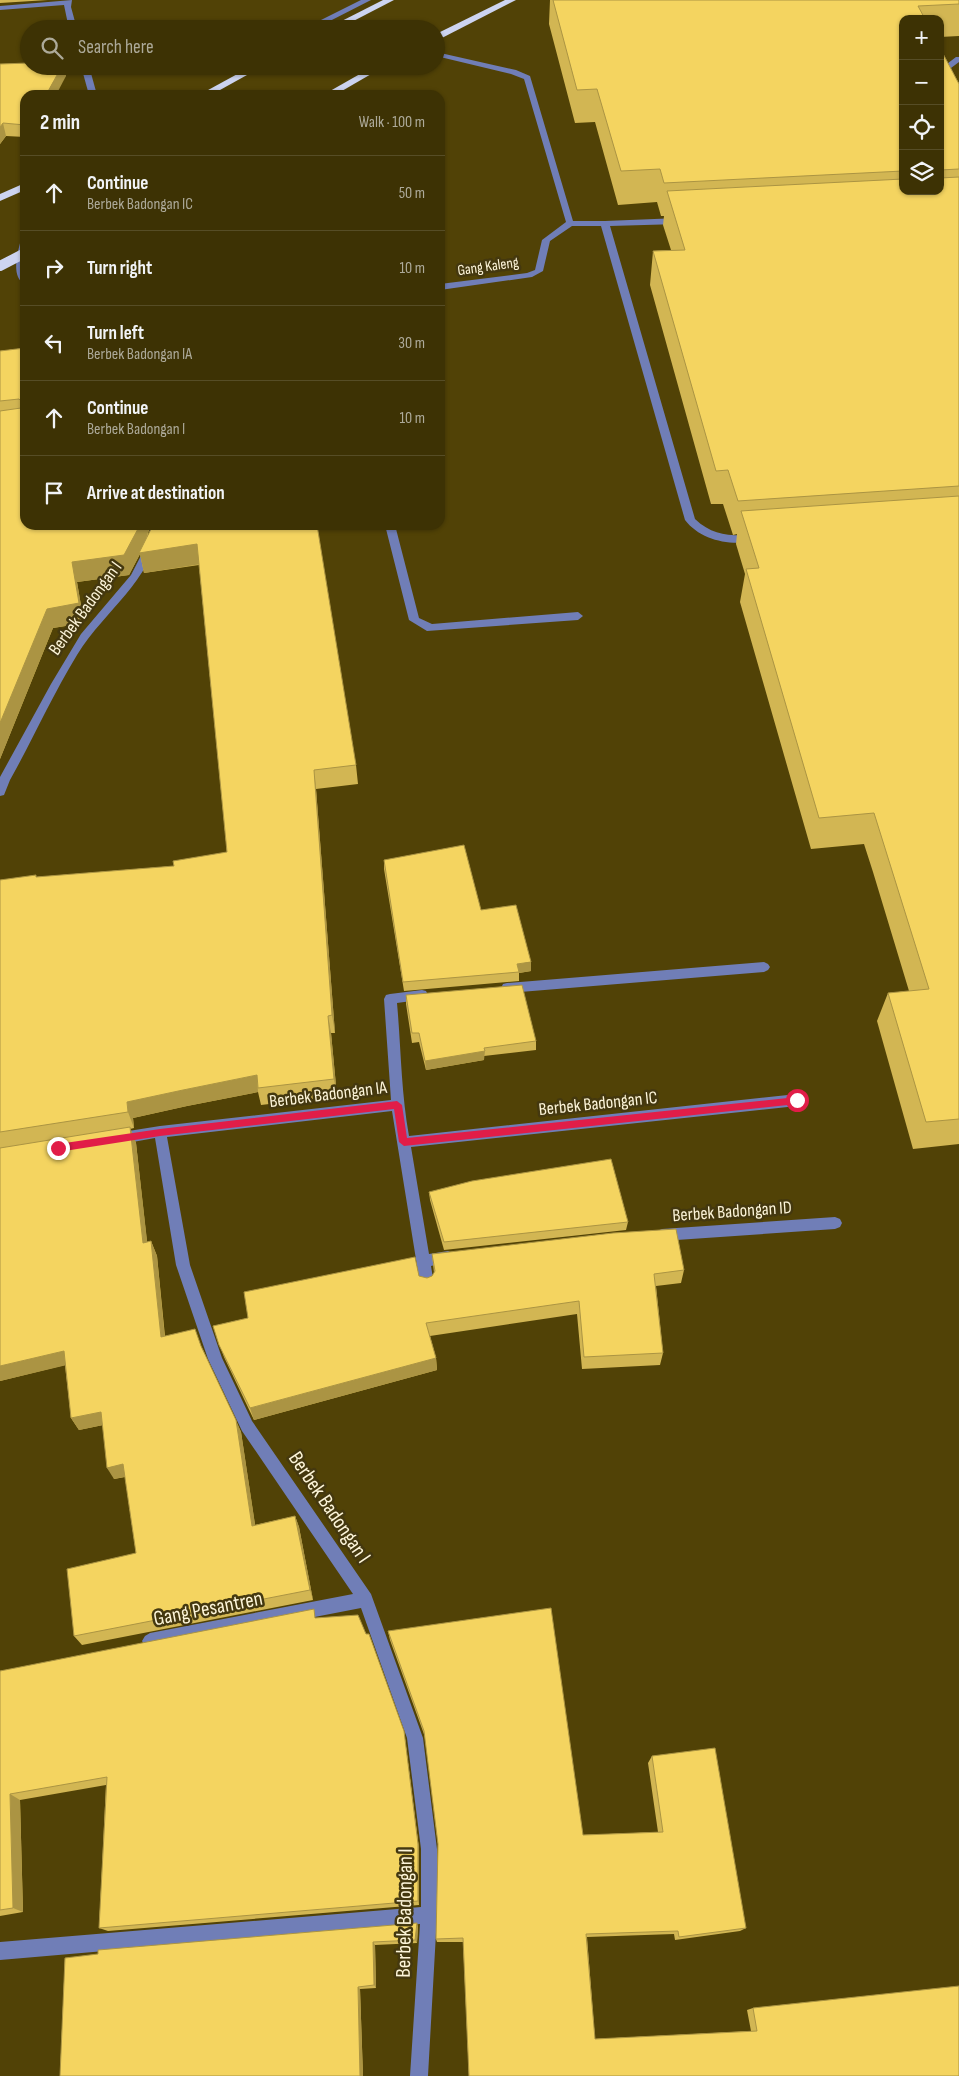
<!DOCTYPE html>
<html lang="en">
<head>
<meta charset="utf-8">
<style>
	body { margin:0; font-family:"Sofia Sans Condensed",sans-serif; background:#443a0e; color:#f1f3f6 }
	.controls { position:absolute; right:15px; top:15px; display:grid; overflow:hidden; border-radius:10px; box-shadow:0 1px 4px #0004 }
	.controls button { width:45px; height:45px; display:grid; place-items:center; padding:0; border:0; border-bottom:1px solid #564d26; background:#3d3204; color:#f1f3f6; font:25px sans-serif }
	.stop { position:absolute; width:15px; height:15px; margin:-11px; border:4px solid #e11d48; border-radius:50%; background:#fff }
	.stop.end { background:#e11d48; border-color:#fff; box-shadow:0 1px 5px #0008 }
	.list { margin:0; padding:0; list-style:none }
	h2 { display:flex; justify-content:space-between; align-items:center; height:65px; margin:0; padding:0 20px; font-size:21px }
	h2 small { font-size:16px; font-weight:400; color:#adaa9a }
	.list li { display:grid; grid-template-columns:32px 1fr auto; gap:15px; align-items:center; box-sizing:border-box; height:75px; padding:0 20px; border-top:1px solid #564d26 }
	.list b { display:block; font-size:19px; white-space:nowrap }
	.list p { margin:0; font-size:16px; white-space:nowrap; color:#adaa9a }
	.list em { font-size:16px; font-style:normal; color:#adaa9a }
	.icon { flex:none; width:28px; height:28px; fill:none; stroke:currentColor; stroke-width:2; stroke-linecap:round; stroke-linejoin:round }
	.map { position:relative; flex:none; width:959px; height:2076px; overflow:hidden }
	.search { position:absolute; background:#3d3204; box-shadow:0 1px 4px #0004; left:20px; top:20px; width:425px; height:55px; display:flex; align-items:center; gap:12px; box-sizing:border-box; padding:0 18px; border-radius:28px; color:#adaa9a; font-size:19px }
	.panel { position:absolute; background:#3d3204; box-shadow:0 1px 4px #0004; left:20px; top:90px; width:425px; height:440px; border-radius:15px }
	.map>svg:first-child { display:block }
</style>
</head>
<body>
<div class="map">
<svg width="959" height="2076" viewBox="0 0 959 2076">
	<rect width="100%" height="100%" fill="#514206"/>
	<g fill="none" stroke-linecap="round" stroke-linejoin="round">
		<!-- minor -->
		<g fill="#707eb7" fill-rule="evenodd">
			<path d="M 72,0 L 71,7 L 77,29 L 69,29 L 64,5 L 0,10 L 0,6 Z"/>
			<path d="M 361,0 L 371,0 L 326,23 L 332,29 L 324,29 L 317,22 Z"/>
			<path d="M 436,52 L 516,70 L 530,76 L 573,221 L 605,221 L 679,218 L 683,221 L 679,224 L 610,226 L 695,519 C 713,536 730,536 754,535 L 758,536 L 758,540 C 733,547 701,541 685,520 L 601,226 L 572,226 L 550,241 L 543,271 L 532,277 L 440,290 L 440,284 L 527,273 L 535,270 L 542,240 L 566,222 L 524,79 L 511,74 L 436,56 Z"/>
			<path d="M 956,57 L 959,57 L 959,62 L 951,68 L 959,86 L 959,97 L 955,95 L 943,67 Z"/>
			<path d="M 81,66 L 89,66 L 97,95 L 89,95 Z"/>
			<path d="M 25,236 L 25,284 C 10,277 18,252 21,239 Z"/>
			<path d="M 151,525 L 161,525 C 149,585 107,607 77,655 C 52,696 33,739 10,780 L 4,795 L 0,796 L 0,777 L 51,684 L 81,634 L 131,575 L 147,544 Z"/>
			<path d="M 385,525 L 395,525 L 419,618 L 432,624 L 578,612 L 583,616 L 578,620 L 427,631 L 409,620 Z"/>
			<path d="M 764,962 L 768,964 L 770,967 L 768,970 L 764,972 L 507,993 L 503,992 L 501,988 L 503,984 L 507,983 Z"/>
			<path d="M 422,990 L 426,991 L 428,995 L 426,999 L 397,1003 C 401,1047 401,1092 409,1136 L 797,1094 L 802,1096 L 803,1100 L 802,1104 L 797,1106 L 411,1147 L 429,1254 L 448,1251 L 453,1253 L 455,1257 L 453,1261 L 431,1266 L 434,1284 L 432,1288 L 427,1290 L 422,1288 L 420,1284 L 392,1111 L 167,1137 L 190,1265 L 222,1358 L 252,1421 L 371,1594 L 423,1738 L 437,1849 L 437,1915 L 428,2076 L 410,2076 L 420,1924 L 0,1960 L 0,1942 L 421,1907 L 421,1849 L 407,1738 L 361,1608 L 150,1649 L 145,1646 L 142,1641 L 145,1636 L 150,1633 L 353,1594 L 242,1431 L 208,1359 L 176,1265 L 155,1138 L 116,1145 L 111,1143 L 109,1139 L 111,1135 L 116,1133 L 160,1126 L 391,1100 L 384,999 L 386,995 L 390,994 Z"/>
			<path d="M 835,1217 L 840,1219 L 842,1223 L 840,1227 L 835,1229 L 662,1241 L 657,1239 L 655,1235 L 657,1231 L 662,1229 Z"/>
		</g>
		<!-- highway -->
		<g fill="#cdd4f0" fill-rule="evenodd">
			<path d="M 383,0 L 394,0 L 338,29 L 326,29 Z"/>
			<path d="M 505,0 L 516,0 L 436,41 L 436,34 Z"/>
			<path d="M 252,66 L 263,66 L 211,95 L 199,95 Z"/>
			<path d="M 374,66 L 385,66 L 335,95 L 323,95 Z"/>
			<path d="M 25,183 L 25,190 L 0,201 L 0,194 Z"/>
		</g>
		<!-- highway-bridge -->
		<path stroke="#cdd4f0" stroke-width="10" d="M 0,266 L 25,253"/>
	</g>
	<!-- wall -->
	<g fill="#d2b653">
		<path d="M 0,0 L 48,0 L 0,3 Z"/>
		<path d="M 550,0 L 959,0 L 959,36 L 940,37 L 940,19 L 903,19 L 903,191 L 940,191 L 940,48 L 959,84 L 959,1144 L 913,1149 L 877,1021 L 888,993 L 909,991 L 873,872 L 864,844 L 811,849 L 740,602 L 745,574 L 736,544 L 737,534 L 733,535 L 723,504 L 711,504 L 650,285 L 653,251 L 671,250 L 663,225 L 664,216 L 661,216 L 657,202 L 618,205 L 595,122 L 575,123 L 549,24 Z"/>
		<path d="M 0,64 L 29,66 L 64,66 L 66,76 L 25,95 L 25,137 L 6,136 L 0,144 Z"/>
		<path d="M 25,348 L 25,525 L 150,525 L 147,539 L 288,527 L 356,765 L 358,784 L 316,789 L 335,1033 L 331,1033 L 337,1096 L 261,1105 L 258,1092 L 187,1106 L 133,1118 L 134,1128 L 130,1129 L 136,1143 L 147,1242 L 151,1241 L 157,1256 L 165,1336 L 203,1350 L 241,1432 L 255,1525 L 295,1516 L 299,1527 L 313,1600 L 82,1645 L 74,1636 L 136,1553 L 125,1477 L 114,1479 L 103,1425 L 79,1430 L 71,1418 L 65,1365 L 0,1381 L 0,880 L 174,866 L 227,852 L 199,565 L 144,573 L 140,554 L 129,575 L 77,582 L 84,623 L 53,628 L 0,759 L 0,351 Z"/>
		<path d="M 384,860 L 481,910 L 531,971 L 519,973 L 519,981 L 404,991 L 384,869 Z"/>
		<path d="M 406,995 L 536,1041 L 536,1050 L 484,1056 L 484,1060 L 426,1070 L 419,1042 L 412,1043 L 406,1004 Z"/>
		<path d="M 429,1192 L 628,1222 L 626,1230 L 444,1250 L 430,1200 Z"/>
		<path d="M 432,1254 L 684,1270 L 681,1283 L 656,1286 L 663,1353 L 660,1365 L 582,1369 L 577,1314 L 430,1336 L 436,1358 L 437,1370 L 254,1420 L 224,1357 L 213,1326 L 248,1318 L 419,1276 L 427,1278 L 432,1276 L 434,1273 Z"/>
		<path d="M 317,1618 L 404,1731 L 419,1849 L 419,1905 L 108,1931 L 99,1928 L 106,1785 L 20,1800 L 23,1912 L 0,1916 L 0,1671 Z"/>
		<path d="M 388,1631 L 583,1835 L 658,1832 L 648,1763 L 652,1756 L 746,1928 L 740,1931 L 675,1940 L 674,1934 L 587,1937 L 595,2039 L 751,2031 L 747,2010 L 753,2008 L 959,2076 L 469,2076 L 463,1942 L 437,1942 L 436,1939 L 438,1844 L 425,1737 L 390,1640 Z"/>
		<path d="M 418,1926 L 417,1943 L 375,1945 L 376,1988 L 360,1989 L 363,2076 L 60,2076 L 65,1958 Z"/>
	</g>
	<!-- shaded-wall -->
	<g fill="#ab9443">
		<path d="M 62,66 L 64,66 L 66,76 L 56,95 L 46,95 Z"/>
		<path d="M 3,123 L 6,136 L 0,144 L 0,127 Z"/>
		<path d="M 140,525 L 150,525 L 145,543 L 197,544 L 201,564 L 144,573 L 140,554 L 129,575 L 77,582 L 84,623 L 53,628 L 0,759 L 0,723 L 47,609 L 72,562 Z"/>
		<path d="M 314,770 L 316,789 L 335,1033 L 332,1015 Z"/>
		<path d="M 531,962 L 531,971 L 519,973 L 517,964 Z"/>
		<path d="M 328,1016 L 331,1033 L 337,1096 L 334,1079 Z"/>
		<path d="M 485,1051 L 484,1060 L 426,1070 L 425,1061 Z"/>
		<path d="M 257,1075 L 258,1092 L 187,1106 L 133,1118 L 134,1128 L 128,1112 L 127,1102 L 183,1090 Z"/>
		<path d="M 130,1127 L 136,1143 L 149,1258 L 143,1243 Z"/>
		<path d="M 151,1241 L 157,1256 L 166,1350 L 161,1337 Z"/>
		<path d="M 64,1351 L 71,1364 L 0,1381 L 0,1366 Z"/>
		<path d="M 436,1358 L 437,1370 L 254,1420 L 250,1408 Z"/>
		<path d="M 101,1412 L 108,1424 L 79,1430 L 71,1418 Z"/>
		<path d="M 236,1420 L 241,1432 L 257,1537 L 252,1526 Z"/>
		<path d="M 123,1464 L 129,1476 L 114,1479 L 107,1468 Z"/>
		<path d="M 295,1516 L 299,1527 L 313,1600 L 310,1590 Z"/>
		<path d="M 404,1731 L 419,1849 L 419,1905 L 418,1901 Z"/>
		<path d="M 10,1794 L 20,1800 L 23,1912 L 13,1908 Z"/>
		<path d="M 417,1923 L 418,1926 L 417,1943 L 415,1940 Z"/>
		<path d="M 373,1942 L 375,1945 L 376,1988 L 374,1985 Z"/>
		<path d="M 358,1987 L 360,1989 L 363,2076 L 360,2076 Z"/>
	</g>
	<!-- building -->
	<g fill="#f4d460" stroke="#ab9443">
		<path d="M 553,0 L 959,0 L 959,4 L 918,6 L 925,19 L 903,19 L 903,171 L 664,183 L 660,169 L 621,171 L 597,89 L 577,90 Z"/>
		<path d="M 940,48 L 959,84 L 959,169 L 940,170 Z"/>
		<path d="M 29,63 L 29,66 L 62,66 L 46,95 L 25,95 L 25,125 L 3,123 L 0,127 L 0,64 Z"/>
		<path d="M 959,177 L 959,486 L 738,501 L 728,470 L 716,471 L 653,251 L 685,250 L 667,191 L 903,179 L 903,191 L 940,191 L 940,178 Z"/>
		<path d="M 25,348 L 25,525 L 140,525 L 124,555 L 72,562 L 79,603 L 47,609 L 0,723 L 0,411 L 21,408 L 21,401 L 19,399 L 0,401 L 0,351 Z"/>
		<path d="M 959,496 L 959,1119 L 926,1122 L 888,993 L 929,989 L 874,813 L 819,818 L 746,569 L 759,568 L 741,511 Z"/>
		<path d="M 153,525 L 286,525 L 286,527 L 307,525 L 317,525 L 356,765 L 314,770 L 332,1015 L 328,1016 L 334,1079 L 258,1088 L 257,1075 L 183,1090 L 127,1102 L 128,1112 L 0,1132 L 0,880 L 36,875 L 36,877 L 174,866 L 173,861 L 227,852 L 197,544 L 139,553 Z"/>
		<path d="M 464,845 L 481,910 L 516,905 L 531,962 L 517,964 L 519,972 L 403,982 L 384,860 Z"/>
		<path d="M 522,985 L 536,1041 L 484,1048 L 485,1051 L 425,1061 L 419,1033 L 412,1033 L 406,995 Z"/>
		<path d="M 130,1127 L 143,1243 L 151,1241 L 161,1337 L 195,1329 L 201,1346 L 236,1420 L 252,1526 L 295,1516 L 310,1590 L 74,1636 L 67,1569 L 136,1553 L 123,1464 L 107,1468 L 101,1412 L 71,1418 L 64,1351 L 0,1366 L 0,1148 Z"/>
		<path d="M 611,1159 L 628,1222 L 444,1242 L 429,1192 L 472,1181 Z"/>
		<path d="M 676,1229 L 684,1270 L 654,1274 L 663,1353 L 584,1357 L 579,1301 L 426,1323 L 436,1358 L 250,1408 L 219,1345 L 213,1326 L 248,1318 L 244,1292 L 415,1257 L 419,1276 L 427,1278 L 432,1276 L 435,1271 L 432,1254 L 613,1233 Z"/>
		<path d="M 551,1608 L 583,1835 L 663,1832 L 652,1756 L 715,1748 L 746,1928 L 679,1937 L 678,1931 L 586,1934 L 595,2039 L 757,2031 L 753,2008 L 959,1986 L 959,2076 L 469,2076 L 463,1938 L 436,1939 L 438,1844 L 424,1731 L 388,1631 Z"/>
		<path d="M 314,1609 L 315,1618 L 358,1615 L 366,1634 L 369,1634 L 404,1731 L 418,1844 L 418,1901 L 99,1928 L 107,1777 L 10,1794 L 13,1908 L 0,1910 L 0,1671 Z"/>
		<path d="M 417,1923 L 415,1940 L 373,1942 L 374,1985 L 358,1987 L 360,2076 L 60,2076 L 65,1958 L 98,1954 L 98,1950 Z"/>
	</g>
	<!-- route -->
	<path fill="#e11d48" d="M 797,1097 L 801,1100 L 797,1104 L 404,1146 L 399,1142 L 394,1109 L 160,1136 L 58,1152 L 54,1148 L 58,1144 L 160,1129 L 397,1101 L 402,1105 L 407,1138 Z"/>
	<g text-anchor="middle" stroke-width="5" stroke-linejoin="round" paint-order="stroke">
		<!-- far-street labels -->
		<g font-size="15" fill="#fdf5d9" stroke="#44380f">
			<text transform="translate(488 266) rotate(-8)" y="5">Gang Kaleng</text>
		</g>
		<!-- street labels -->
		<g font-size="18" fill="#fdf5d9" stroke="#44380f">
			<text transform="translate(85 608) rotate(-54)" y="6">Berbek Badongan I</text>
			<text transform="translate(328 1094) rotate(-7)" y="6">Berbek Badongan IA</text>
			<text transform="translate(598 1103) rotate(-6)" y="6">Berbek Badongan IC</text>
			<text transform="translate(732 1211) rotate(-4)" y="6">Berbek Badongan ID</text>
		</g>
		<!-- near-street labels -->
		<g font-size="21" fill="#fdf5d9" stroke="#44380f">
			<text transform="translate(330 1507) rotate(56)" y="7">Berbek Badongan I</text>
			<text transform="translate(208 1608) rotate(-11)" y="7">Gang Pesantren</text>
			<text transform="translate(404 1913) rotate(-89)" y="7">Berbek Badongan I</text>
		</g>
	</g>
</svg>
<div class="controls">
<button>+</button>
<button>−</button>
<button><svg class="icon" aria-label="locate" viewBox="0 0 24 24"><circle cx="12" cy="12" r="6"/><path d="M12 2v4M12 18v4M2 12h4M18 12h4"/></svg></button>
<button><svg class="icon" aria-label="layers" viewBox="0 0 24 24"><path d="M12 4l9 5-9 5-9-5zM3 14l9 5 9-5"/></svg></button>
</div>
<div class="stop" style="left:797px;top:1100px"></div>
<div class="stop end" style="left:58px;top:1148px"></div>
<div class="search"><svg class="icon" aria-label="search" viewBox="0 0 24 24"><circle cx="10" cy="10" r="6"/><path d="M15 15l6 6"/></svg>Search here</div>
<section class="panel">
<h2>2 min<small>Walk · 100 m</small></h2>
<ul class="list">
<li><svg class="icon" aria-label="ahead" viewBox="0 0 24 24"><path d="M12 20V5M6 11l6-6 6 6"/></svg><div><b>Continue</b><p>Berbek Badongan IC</p></div><em>50 m</em></li>
<li><svg class="icon" aria-label="right" viewBox="0 0 24 24"><path d="M7 20v-9h11M14 6l5 5-5 5"/></svg><div><b>Turn right</b></div><em>10 m</em></li>
<li><svg class="icon" aria-label="left" viewBox="0 0 24 24"><path d="M17 20v-9H6M10 6l-5 5 5 5"/></svg><div><b>Turn left</b><p>Berbek Badongan IA</p></div><em>30 m</em></li>
<li><svg class="icon" aria-label="ahead" viewBox="0 0 24 24"><path d="M12 20V5M6 11l6-6 6 6"/></svg><div><b>Continue</b><p>Berbek Badongan I</p></div><em>10 m</em></li>
<li><svg class="icon" aria-label="arrive" viewBox="0 0 24 24"><path d="M6 21V4h12l-3 4 3 4H6"/></svg><div><b>Arrive at destination</b></div></li>
</ul>
</section>
</div>
</body>
</html>
